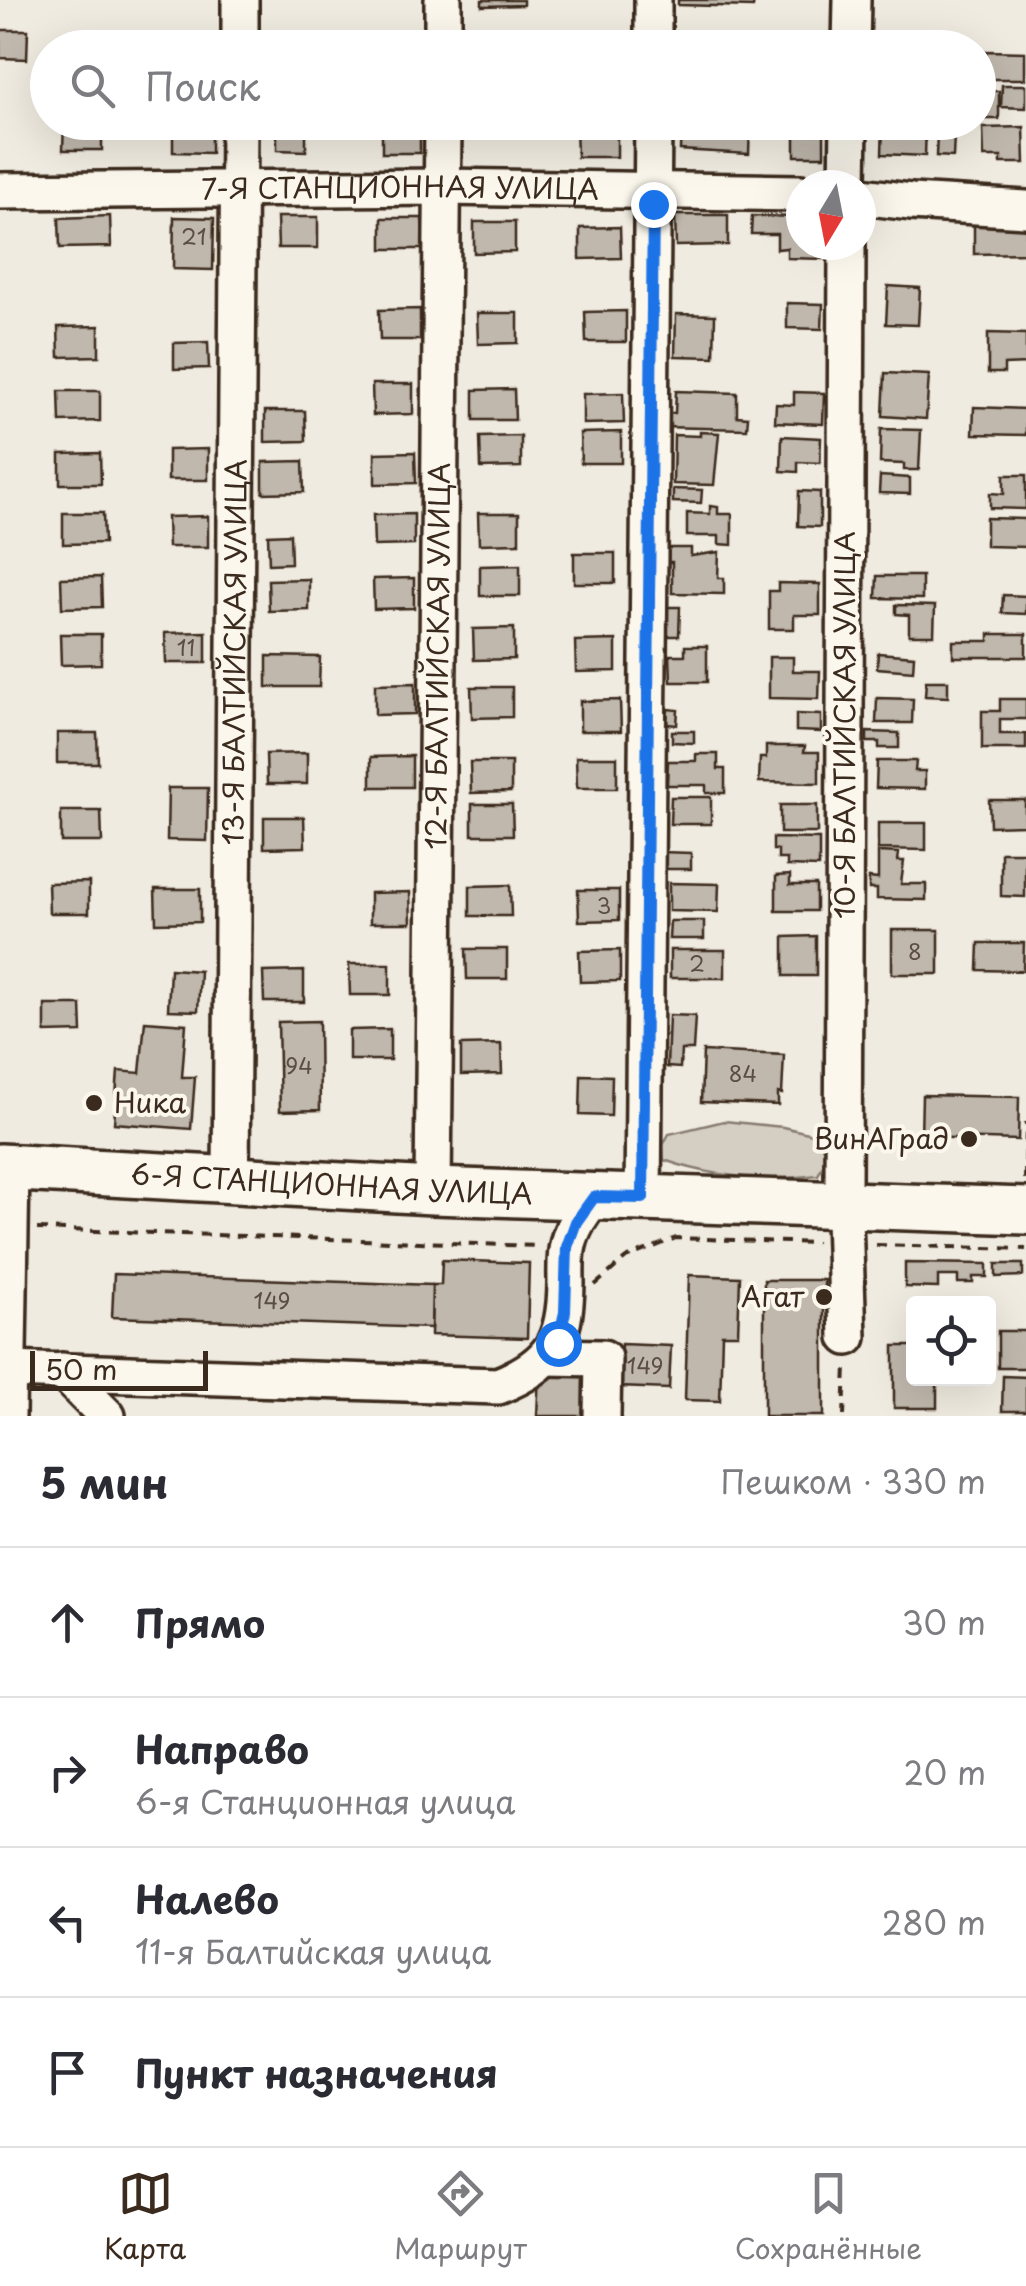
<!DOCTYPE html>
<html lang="ru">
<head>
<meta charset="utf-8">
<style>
	body { margin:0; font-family:"Playpen Sans",sans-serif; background:#f7f7f7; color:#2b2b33 }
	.controls { position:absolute; right:30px; bottom:30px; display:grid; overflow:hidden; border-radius:10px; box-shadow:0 10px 40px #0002 }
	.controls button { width:90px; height:90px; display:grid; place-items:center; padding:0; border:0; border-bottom:2px solid #e1e1e2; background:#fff; color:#2b2b33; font:50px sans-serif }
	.compass { position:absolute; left:786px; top:170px; width:90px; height:90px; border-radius:50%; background:#fff; box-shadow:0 10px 40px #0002; rotate:190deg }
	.scale { position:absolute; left:30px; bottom:25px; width:178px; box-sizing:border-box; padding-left:10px; border:5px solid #3b2a1e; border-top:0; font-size:28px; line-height:35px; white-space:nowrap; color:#3b2a1e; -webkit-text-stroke:8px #fbf7ec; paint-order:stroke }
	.stop { position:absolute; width:30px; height:30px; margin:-22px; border:8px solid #1a73e8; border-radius:50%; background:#fff }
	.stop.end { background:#1a73e8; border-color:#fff; box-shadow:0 2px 10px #0008 }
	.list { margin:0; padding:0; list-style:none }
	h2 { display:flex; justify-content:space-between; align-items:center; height:130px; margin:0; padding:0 40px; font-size:42px }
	h2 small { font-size:32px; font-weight:400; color:#7c7c81 }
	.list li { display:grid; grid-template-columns:65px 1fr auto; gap:30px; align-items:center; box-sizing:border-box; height:150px; padding:0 40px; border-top:2px solid #e1e1e2 }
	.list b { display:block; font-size:38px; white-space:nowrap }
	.list p { margin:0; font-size:32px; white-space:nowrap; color:#7c7c81 }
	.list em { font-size:32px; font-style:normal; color:#7c7c81 }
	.icon { flex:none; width:55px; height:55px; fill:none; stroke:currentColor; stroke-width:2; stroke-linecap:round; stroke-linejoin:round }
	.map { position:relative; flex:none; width:1026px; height:1416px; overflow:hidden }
	.search { position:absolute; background:#fff; box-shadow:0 10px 40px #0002; left:30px; right:30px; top:30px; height:110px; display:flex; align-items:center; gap:25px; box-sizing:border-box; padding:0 35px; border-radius:55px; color:#7c7c81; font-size:38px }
	.sheet { height:730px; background:#fff }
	nav { display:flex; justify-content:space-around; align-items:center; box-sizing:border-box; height:140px; border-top:2px solid #e1e1e2; background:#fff; font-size:28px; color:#7c7c81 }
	nav a { display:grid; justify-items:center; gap:5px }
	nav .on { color:#3b2a1e }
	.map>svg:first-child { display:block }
</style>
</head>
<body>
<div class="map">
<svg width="1026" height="1416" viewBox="0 0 1026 1416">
	<rect width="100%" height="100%" fill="#f0ebe0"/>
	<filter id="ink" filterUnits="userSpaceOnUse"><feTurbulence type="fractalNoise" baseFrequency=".01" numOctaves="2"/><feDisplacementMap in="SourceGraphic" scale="20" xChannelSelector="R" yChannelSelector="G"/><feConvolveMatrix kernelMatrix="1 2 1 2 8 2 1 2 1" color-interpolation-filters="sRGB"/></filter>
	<g filter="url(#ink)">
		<!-- green -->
		<path fill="#d5cec3" stroke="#887c70" stroke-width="2.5" d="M 724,1121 L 783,1127 L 817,1135 L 827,1157 L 818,1175 C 766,1182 713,1177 664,1160 L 663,1145 L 669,1134 Z"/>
		<!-- building -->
		<g fill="#c0b8ad" stroke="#3b2a1e" stroke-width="2.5">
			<path d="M 482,0 L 523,0 L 523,5 L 482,6 Z"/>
			<path d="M 678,0 L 754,0 L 753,7 L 678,5 Z"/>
			<path d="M 0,30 L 28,30 L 27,59 L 0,58 Z"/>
			<rect x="895" y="35" width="36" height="13"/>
			<path d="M 789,37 L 827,37 L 827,48 L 788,48 Z"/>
			<path d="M 699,41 L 728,42 L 728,48 L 699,48 Z"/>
			<path d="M 171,42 L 209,43 L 209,48 L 171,48 Z"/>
			<path d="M 986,51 L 1025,52 L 1025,79 L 986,79 Z"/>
			<path d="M 1002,85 L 1026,85 L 1026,108 L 1001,107 Z"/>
			<rect x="978" y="91" width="21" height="28"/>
			<path d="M 64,122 L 102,122 L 102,150 L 63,150 Z"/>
			<path d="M 277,122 L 306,122 L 306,151 L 277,150 Z"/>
			<path d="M 706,122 L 750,122 L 749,154 L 680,150 L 681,123 Z"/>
			<rect x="795" y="122" width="29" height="34"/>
			<path d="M 173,123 L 211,124 L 211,153 L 173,152 Z"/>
			<path d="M 883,123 L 926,125 L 925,156 L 882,154 Z"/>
			<path d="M 382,124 L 420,125 L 420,153 L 382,153 Z"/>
			<path d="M 576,126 L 617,126 L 617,157 L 577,157 Z"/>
			<path d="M 1024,127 L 1025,163 L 1001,163 L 1001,157 L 984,157 L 983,128 Z"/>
			<path d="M 937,134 L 954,135 L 953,157 L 936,156 Z"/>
			<path d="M 675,215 L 728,215 L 728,245 L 676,246 Z"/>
			<path d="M 110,216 L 111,247 L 60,248 L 59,218 Z"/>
			<path d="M 752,216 L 801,217 L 801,245 L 824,245 L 824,259 L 787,258 L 787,248 L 777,249 L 777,234 L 751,234 Z"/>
			<path d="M 174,217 L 214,218 L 213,270 L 173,269 Z"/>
			<path d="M 277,217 L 318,217 L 318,248 L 278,248 Z"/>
			<path d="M 382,218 L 422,218 L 423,249 L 382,249 Z"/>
			<path d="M 474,222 L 515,222 L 515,252 L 474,253 Z"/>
			<path d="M 1026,222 L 1026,253 L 974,254 L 974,223 Z"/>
			<path d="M 620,227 L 621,258 L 580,259 L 580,228 Z"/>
			<path d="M 888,286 L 920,288 L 918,325 L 886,324 Z"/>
			<path d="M 787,303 L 823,304 L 822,329 L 787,328 Z"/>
			<path d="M 420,309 L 420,340 L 380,340 L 379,310 Z"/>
			<path d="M 626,311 L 626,342 L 586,342 L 585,312 Z"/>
			<path d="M 477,313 L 518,313 L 518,343 L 478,344 Z"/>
			<path d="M 676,314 L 715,315 L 714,357 L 675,356 Z"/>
			<path d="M 99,326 L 99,356 L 59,357 L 58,327 Z"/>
			<path d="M 988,333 L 1026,334 L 1026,364 L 1004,365 L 1004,373 L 988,373 Z"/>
			<path d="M 208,342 L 209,368 L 174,369 L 174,343 Z"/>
			<path d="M 885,373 L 929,375 L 926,419 L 883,416 Z"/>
			<path d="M 372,384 L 413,384 L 413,414 L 373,415 Z"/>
			<path d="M 514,389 L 515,420 L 474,420 L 474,390 Z"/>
			<path d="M 59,391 L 100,391 L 100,421 L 60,422 Z"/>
			<path d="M 676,391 L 737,393 L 737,416 L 748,417 L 747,429 L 660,427 L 661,413 L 675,413 Z"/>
			<path d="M 794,392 L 824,393 L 823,424 L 775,422 L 776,404 L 794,405 Z"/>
			<path d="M 623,393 L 624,423 L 583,424 L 583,394 Z"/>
			<path d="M 974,407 L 1026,409 L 1026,435 L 973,434 Z"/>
			<path d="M 265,411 L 305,411 L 306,441 L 265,442 Z"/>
			<path d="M 881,429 L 921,430 L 919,470 L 904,470 L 904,464 L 880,463 Z"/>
			<path d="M 621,432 L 621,463 L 581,463 L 580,433 Z"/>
			<path d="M 700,432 L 719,433 L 714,485 L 673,484 L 674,435 L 700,436 Z"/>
			<path d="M 521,436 L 521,467 L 481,468 L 480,437 Z"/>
			<path d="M 782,436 L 821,438 L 820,463 L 798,462 L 798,472 L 781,471 Z"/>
			<path d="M 208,449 L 208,480 L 168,480 L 168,450 Z"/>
			<path d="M 415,452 L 416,483 L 375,484 L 375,453 Z"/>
			<path d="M 100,453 L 101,484 L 60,484 L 60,454 Z"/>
			<path d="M 303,461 L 304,492 L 263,493 L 263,462 Z"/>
			<path d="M 1004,475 L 1026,475 L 1026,509 L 990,508 L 990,493 L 1004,494 Z"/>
			<path d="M 880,476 L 910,478 L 910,494 L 879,493 Z"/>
			<path d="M 673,489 L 702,490 L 701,503 L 673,502 Z"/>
			<path d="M 799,491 L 820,492 L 820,527 L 798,526 Z"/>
			<path d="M 710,506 L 718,507 L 718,514 L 732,514 L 732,545 L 719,544 L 719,536 L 687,536 L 687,513 L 710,514 Z"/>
			<path d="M 63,513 L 103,513 L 104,543 L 63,544 Z"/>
			<path d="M 478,513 L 519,513 L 519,543 L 479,544 Z"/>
			<path d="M 414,514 L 414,545 L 374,546 L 373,515 Z"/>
			<path d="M 208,516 L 208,547 L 168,547 L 167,517 Z"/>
			<path d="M 986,518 L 1026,519 L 1026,547 L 986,546 Z"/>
			<path d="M 290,534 L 291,563 L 269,564 L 268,535 Z"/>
			<path d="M 663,548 L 691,548 L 691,556 L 719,552 L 718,578 L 724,578 L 724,594 L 672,593 L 672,562 L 663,562 Z"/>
			<rect x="574" y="553" width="41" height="30"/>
			<path d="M 520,565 L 520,596 L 480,596 L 480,566 Z"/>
			<path d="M 877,576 L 922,576 L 922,599 L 876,598 Z"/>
			<path d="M 101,577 L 102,607 L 62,608 L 61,578 Z"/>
			<path d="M 414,578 L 414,608 L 374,609 L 373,579 Z"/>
			<path d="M 309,579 L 309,610 L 269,611 L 268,580 Z"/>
			<path d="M 778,583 L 820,584 L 820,615 L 794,615 L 794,629 L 769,629 L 769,591 L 778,591 Z"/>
			<path d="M 1003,595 L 1026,596 L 1026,614 L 1002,613 Z"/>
			<path d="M 896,605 L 935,606 L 934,635 L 909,635 L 909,615 L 896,614 Z"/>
			<path d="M 660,607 L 680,607 L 679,636 L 659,636 Z"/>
			<path d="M 514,628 L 514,659 L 474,660 L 473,629 Z"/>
			<path d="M 206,632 L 206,663 L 166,663 L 165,633 Z"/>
			<path d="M 60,634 L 101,634 L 101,664 L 61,665 Z"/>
			<path d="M 989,634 L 1026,634 L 1026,657 L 953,657 L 953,641 L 989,641 Z"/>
			<path d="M 616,640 L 616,671 L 576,672 L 575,641 Z"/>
			<path d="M 685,646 L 707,646 L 707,682 L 671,682 L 670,655 L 685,655 Z"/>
			<path d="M 878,653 L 914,656 L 913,671 L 877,668 Z"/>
			<path d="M 267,656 L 320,657 L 319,687 L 267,687 Z"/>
			<path d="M 769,657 L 793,657 L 793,671 L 820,671 L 819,699 L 769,698 Z"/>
			<path d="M 926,681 L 948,681 L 948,697 L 925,696 Z"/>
			<path d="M 415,683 L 415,714 L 375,715 L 375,684 Z"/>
			<path d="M 471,687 L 512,687 L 512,717 L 472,718 Z"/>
			<path d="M 877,698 L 913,699 L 912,723 L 876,723 Z"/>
			<path d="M 1000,699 L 1026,699 L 1026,719 L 1000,719 L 1000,734 L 1026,734 L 1026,749 L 982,749 L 982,711 L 1000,711 Z"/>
			<path d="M 620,700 L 621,731 L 580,731 L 580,701 Z"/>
			<path d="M 668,709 L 678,710 L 677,725 L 667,724 Z"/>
			<path d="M 796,714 L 821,715 L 821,732 L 796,731 Z"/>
			<path d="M 672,731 L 694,731 L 694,743 L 672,742 Z"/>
			<path d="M 867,732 L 899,733 L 899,748 L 879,748 L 879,742 L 867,742 Z"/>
			<path d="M 57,733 L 97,733 L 98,763 L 57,763 Z"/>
			<path d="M 766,746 L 805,746 L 804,752 L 819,752 L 819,783 L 759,782 L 760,758 L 766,758 Z"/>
			<path d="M 307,753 L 307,784 L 267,784 L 266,754 Z"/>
			<path d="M 696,754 L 718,754 L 718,769 L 725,769 L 725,793 L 706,793 L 706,785 L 667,785 L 668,761 L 696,761 Z"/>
			<path d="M 412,756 L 412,787 L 371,787 L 371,757 Z"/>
			<path d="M 576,757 L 617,757 L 617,788 L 577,788 Z"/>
			<path d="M 877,761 L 916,761 L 915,771 L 925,771 L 925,789 L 876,788 Z"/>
			<path d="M 470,762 L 511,762 L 511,792 L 471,793 Z"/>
			<path d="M 168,788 L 208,788 L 207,841 L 167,840 Z"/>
			<path d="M 671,797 L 711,797 L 711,824 L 670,824 Z"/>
			<path d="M 989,800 L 1025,800 L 1025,825 L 990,826 Z"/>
			<path d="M 472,804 L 512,804 L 513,835 L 472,835 Z"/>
			<rect x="780" y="805" width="37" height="28"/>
			<path d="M 61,811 L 101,811 L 102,842 L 61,842 Z"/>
			<path d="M 264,817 L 304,817 L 305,847 L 264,848 Z"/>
			<path d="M 878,823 L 926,823 L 926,850 L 878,849 Z"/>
			<path d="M 773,838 L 819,839 L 819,867 L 787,866 L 787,859 L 778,859 L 778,850 L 773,850 Z"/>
			<path d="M 661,852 L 691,853 L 691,869 L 661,869 Z"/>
			<path d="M 878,852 L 899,853 L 898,861 L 904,861 L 901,884 L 926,884 L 926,900 L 877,899 L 877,889 L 869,889 L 869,878 L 878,879 Z"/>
			<path d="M 1001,852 L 1025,852 L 1025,897 L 1001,896 Z"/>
			<path d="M 790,875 L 790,885 L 816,885 L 816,911 L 776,911 L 776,876 Z"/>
			<path d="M 89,882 L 89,913 L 49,913 L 48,883 Z"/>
			<path d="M 669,883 L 719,884 L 718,912 L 669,911 Z"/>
			<path d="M 510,885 L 511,916 L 470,916 L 470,886 Z"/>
			<path d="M 155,889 L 200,889 L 200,922 L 156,923 Z"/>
			<path d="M 578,890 L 619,890 L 619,920 L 579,921 Z"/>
			<path d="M 410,892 L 411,923 L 370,923 L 370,893 Z"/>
			<path d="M 670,921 L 704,921 L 704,939 L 669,939 Z"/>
			<rect x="892" y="930" width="47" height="44"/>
			<path d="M 816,936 L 816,976 L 784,976 L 784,937 Z"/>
			<path d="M 979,943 L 1024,943 L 1023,971 L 978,970 Z"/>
			<path d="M 466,949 L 507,949 L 507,979 L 467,979 Z"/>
			<path d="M 620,950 L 620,981 L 580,982 L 579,951 Z"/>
			<rect x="670" y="950" width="55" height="28"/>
			<path d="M 349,964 L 390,964 L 390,995 L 350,995 Z"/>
			<path d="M 170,969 L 200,971 L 198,1011 L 168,1010 Z"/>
			<path d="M 304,971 L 304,1002 L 264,1002 L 263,972 Z"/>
			<path d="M 45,1005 L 81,1005 L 82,1032 L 45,1033 Z"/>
			<path d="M 669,1015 L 695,1016 L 693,1050 L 681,1050 L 680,1068 L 667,1067 Z"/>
			<path d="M 145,1021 L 186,1024 L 182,1077 L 195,1077 L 191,1129 L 114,1123 L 118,1071 L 140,1073 Z"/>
			<path d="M 319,1021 L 320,1110 L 280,1111 L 278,1022 Z"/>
			<path d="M 390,1029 L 390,1060 L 349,1060 L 349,1030 Z"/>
			<path d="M 501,1044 L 502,1074 L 461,1075 L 461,1045 Z"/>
			<path d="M 703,1051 L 784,1055 L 782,1094 L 778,1093 L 778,1105 L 701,1102 Z"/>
			<path d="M 581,1075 L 612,1076 L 611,1116 L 580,1115 Z"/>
			<path d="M 922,1095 L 1019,1097 L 1018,1140 L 921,1137 Z"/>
			<path d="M 442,1260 L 529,1263 L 527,1338 L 431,1335 L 432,1285 L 441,1285 Z"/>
			<path d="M 905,1263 L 987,1264 L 987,1277 L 973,1277 L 973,1283 L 958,1283 L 958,1276 L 938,1276 L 938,1288 L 905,1287 Z"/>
			<path d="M 996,1264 L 1023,1264 L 1023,1276 L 996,1277 Z"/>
			<path d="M 114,1274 L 432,1285 L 431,1328 L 112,1317 Z"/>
			<path d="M 689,1275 L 740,1277 L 738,1334 L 722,1334 L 720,1401 L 685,1400 Z"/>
			<rect x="764" y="1280" width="60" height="136"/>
			<rect x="998" y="1331" width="28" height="37"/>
			<path d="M 621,1344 L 671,1346 L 669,1389 L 619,1387 Z"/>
			<path d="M 894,1346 L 914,1346 L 914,1378 L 937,1378 L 937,1408 L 894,1408 Z"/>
			<path d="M 539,1372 L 586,1373 L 584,1416 L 537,1416 Z"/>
			<path d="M 1003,1376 L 1026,1377 L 1026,1411 L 1002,1411 Z"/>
		</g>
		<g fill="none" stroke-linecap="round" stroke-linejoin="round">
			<defs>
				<g id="minor">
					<path d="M 443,0 L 443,48"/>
					<path d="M 240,48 L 240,0"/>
					<path d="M 653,48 L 653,0"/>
					<path d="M 851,48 L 852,0"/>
					<path d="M 848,185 L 849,122"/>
					<path id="s1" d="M 0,191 L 443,187 L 801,193"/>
					<path d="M 861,196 L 911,202 L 1026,209"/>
					<path d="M 847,245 L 843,1189 L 848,1337"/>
					<path id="s2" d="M 231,1180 L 239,122"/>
					<path id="s3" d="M 433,1191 L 443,122"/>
					<path d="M 643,1199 L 653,122"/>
					<path d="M 546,1357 L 603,1358 L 602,1416"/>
					<path d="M 8,1370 L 498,1386 C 552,1364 565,1341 566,1284 C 566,1271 565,1257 568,1245 C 572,1226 583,1212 594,1197"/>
					<path d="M 62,1371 L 107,1416"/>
					<path d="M 7,1416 L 11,1168"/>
				</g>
				<g id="major">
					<path id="s4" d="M 0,1167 L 433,1191 L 1026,1211"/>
				</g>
			</defs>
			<!-- minor casing -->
			<use href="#minor" stroke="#3b2a1e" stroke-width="42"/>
			<!-- major casing -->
			<use href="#major" stroke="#3b2a1e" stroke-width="52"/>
			<!-- path -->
			<g stroke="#3b2a1e" stroke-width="4" stroke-dasharray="10 8" stroke-linecap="butt">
				<path d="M 1025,1179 L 1026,1122"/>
				<path d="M 37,1229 L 537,1246"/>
				<path d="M 876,1245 L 1026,1249"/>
				<path d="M 595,1285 L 626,1258 L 676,1238 L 816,1243"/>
				<path d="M 844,1416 L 846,1366"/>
			</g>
			<!-- minor -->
			<use href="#minor" stroke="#fbf7ec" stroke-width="35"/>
			<!-- major -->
			<use href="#major" stroke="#fbf7ec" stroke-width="45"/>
		</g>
	</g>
	<g fill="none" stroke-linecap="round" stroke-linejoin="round" filter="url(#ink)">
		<!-- route -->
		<path stroke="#1a73e8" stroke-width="12" d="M 558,1343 L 565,1312 L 567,1247 L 576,1222 L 594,1197 L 643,1198 L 653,204"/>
	</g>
	<!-- markers -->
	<g fill="#3b2a1e" stroke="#fbf7ec" stroke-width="4">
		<circle cx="94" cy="1103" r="10"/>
		<circle cx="969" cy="1139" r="10"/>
		<circle cx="824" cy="1297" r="10"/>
	</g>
	<g text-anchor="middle" stroke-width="8" stroke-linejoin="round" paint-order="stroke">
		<!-- number labels -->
		<g font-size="22" fill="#5c4e42">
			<text x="194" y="245">21</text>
			<text x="186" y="656">11</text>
			<text x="604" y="914">3</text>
			<text x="915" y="960">8</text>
			<text x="697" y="972">2</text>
			<text x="299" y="1074">94</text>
			<text x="743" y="1082">84</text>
			<text x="272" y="1309">149</text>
			<text x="645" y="1374">149</text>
		</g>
		<!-- street labels -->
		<g font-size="28" fill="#3b2a1e" stroke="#fbf7ec">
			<text dy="10" stroke="none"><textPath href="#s1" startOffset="400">7-Я СТАНЦИОННАЯ УЛИЦА</textPath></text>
			<text dy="10" stroke="none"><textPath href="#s2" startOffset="528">13-Я БАЛТИЙСКАЯ УЛИЦА</textPath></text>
			<text dy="10" stroke="none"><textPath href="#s3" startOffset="535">12-Я БАЛТИЙСКАЯ УЛИЦА</textPath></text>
			<text transform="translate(845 725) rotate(-90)" y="10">10-Я БАЛТИЙСКАЯ УЛИЦА</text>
			<text dy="10" stroke="none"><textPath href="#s4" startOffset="332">6-Я СТАНЦИОННАЯ УЛИЦА</textPath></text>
		</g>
		<!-- poi labels -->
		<g font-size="28" fill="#3b2a1e" stroke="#fbf7ec" text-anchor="end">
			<text x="114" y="1113" text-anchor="start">Ника</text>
			<text x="949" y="1149">ВинАГрад</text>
			<text x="804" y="1307">Агат</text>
		</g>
	</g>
</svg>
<div class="controls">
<button><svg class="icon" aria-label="locate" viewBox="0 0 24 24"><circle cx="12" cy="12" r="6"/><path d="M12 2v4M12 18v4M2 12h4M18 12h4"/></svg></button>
</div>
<svg class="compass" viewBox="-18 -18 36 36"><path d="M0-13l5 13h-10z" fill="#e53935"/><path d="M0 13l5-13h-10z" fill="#7c7c81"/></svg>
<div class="scale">50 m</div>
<div class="stop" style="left:558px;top:1343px"></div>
<div class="stop end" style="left:653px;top:204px"></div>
<div class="search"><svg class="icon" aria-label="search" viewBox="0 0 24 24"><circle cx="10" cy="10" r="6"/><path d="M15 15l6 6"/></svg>Поиск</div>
</div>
<section class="sheet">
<h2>5 мин<small>Пешком · 330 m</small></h2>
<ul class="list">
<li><svg class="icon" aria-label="ahead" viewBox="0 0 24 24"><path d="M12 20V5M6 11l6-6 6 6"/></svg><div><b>Прямо</b></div><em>30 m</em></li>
<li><svg class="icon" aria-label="right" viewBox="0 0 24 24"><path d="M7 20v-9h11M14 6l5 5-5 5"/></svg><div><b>Направо</b><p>6-я Станционная улица</p></div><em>20 m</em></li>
<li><svg class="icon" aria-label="left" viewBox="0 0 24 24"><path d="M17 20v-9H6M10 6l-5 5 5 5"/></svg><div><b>Налево</b><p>11-я Балтийская улица</p></div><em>280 m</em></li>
<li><svg class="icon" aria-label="arrive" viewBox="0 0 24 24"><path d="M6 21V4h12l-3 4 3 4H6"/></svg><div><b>Пункт назначения</b></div></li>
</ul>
</section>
<nav>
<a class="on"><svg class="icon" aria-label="map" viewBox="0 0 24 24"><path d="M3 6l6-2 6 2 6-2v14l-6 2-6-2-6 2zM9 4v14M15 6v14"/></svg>Карта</a>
<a><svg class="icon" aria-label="directions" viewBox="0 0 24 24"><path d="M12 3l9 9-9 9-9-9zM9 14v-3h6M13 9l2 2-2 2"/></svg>Маршрут</a>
<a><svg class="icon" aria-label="saved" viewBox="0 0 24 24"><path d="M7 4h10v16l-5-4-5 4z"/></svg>Сохранённые</a>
</nav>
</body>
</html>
